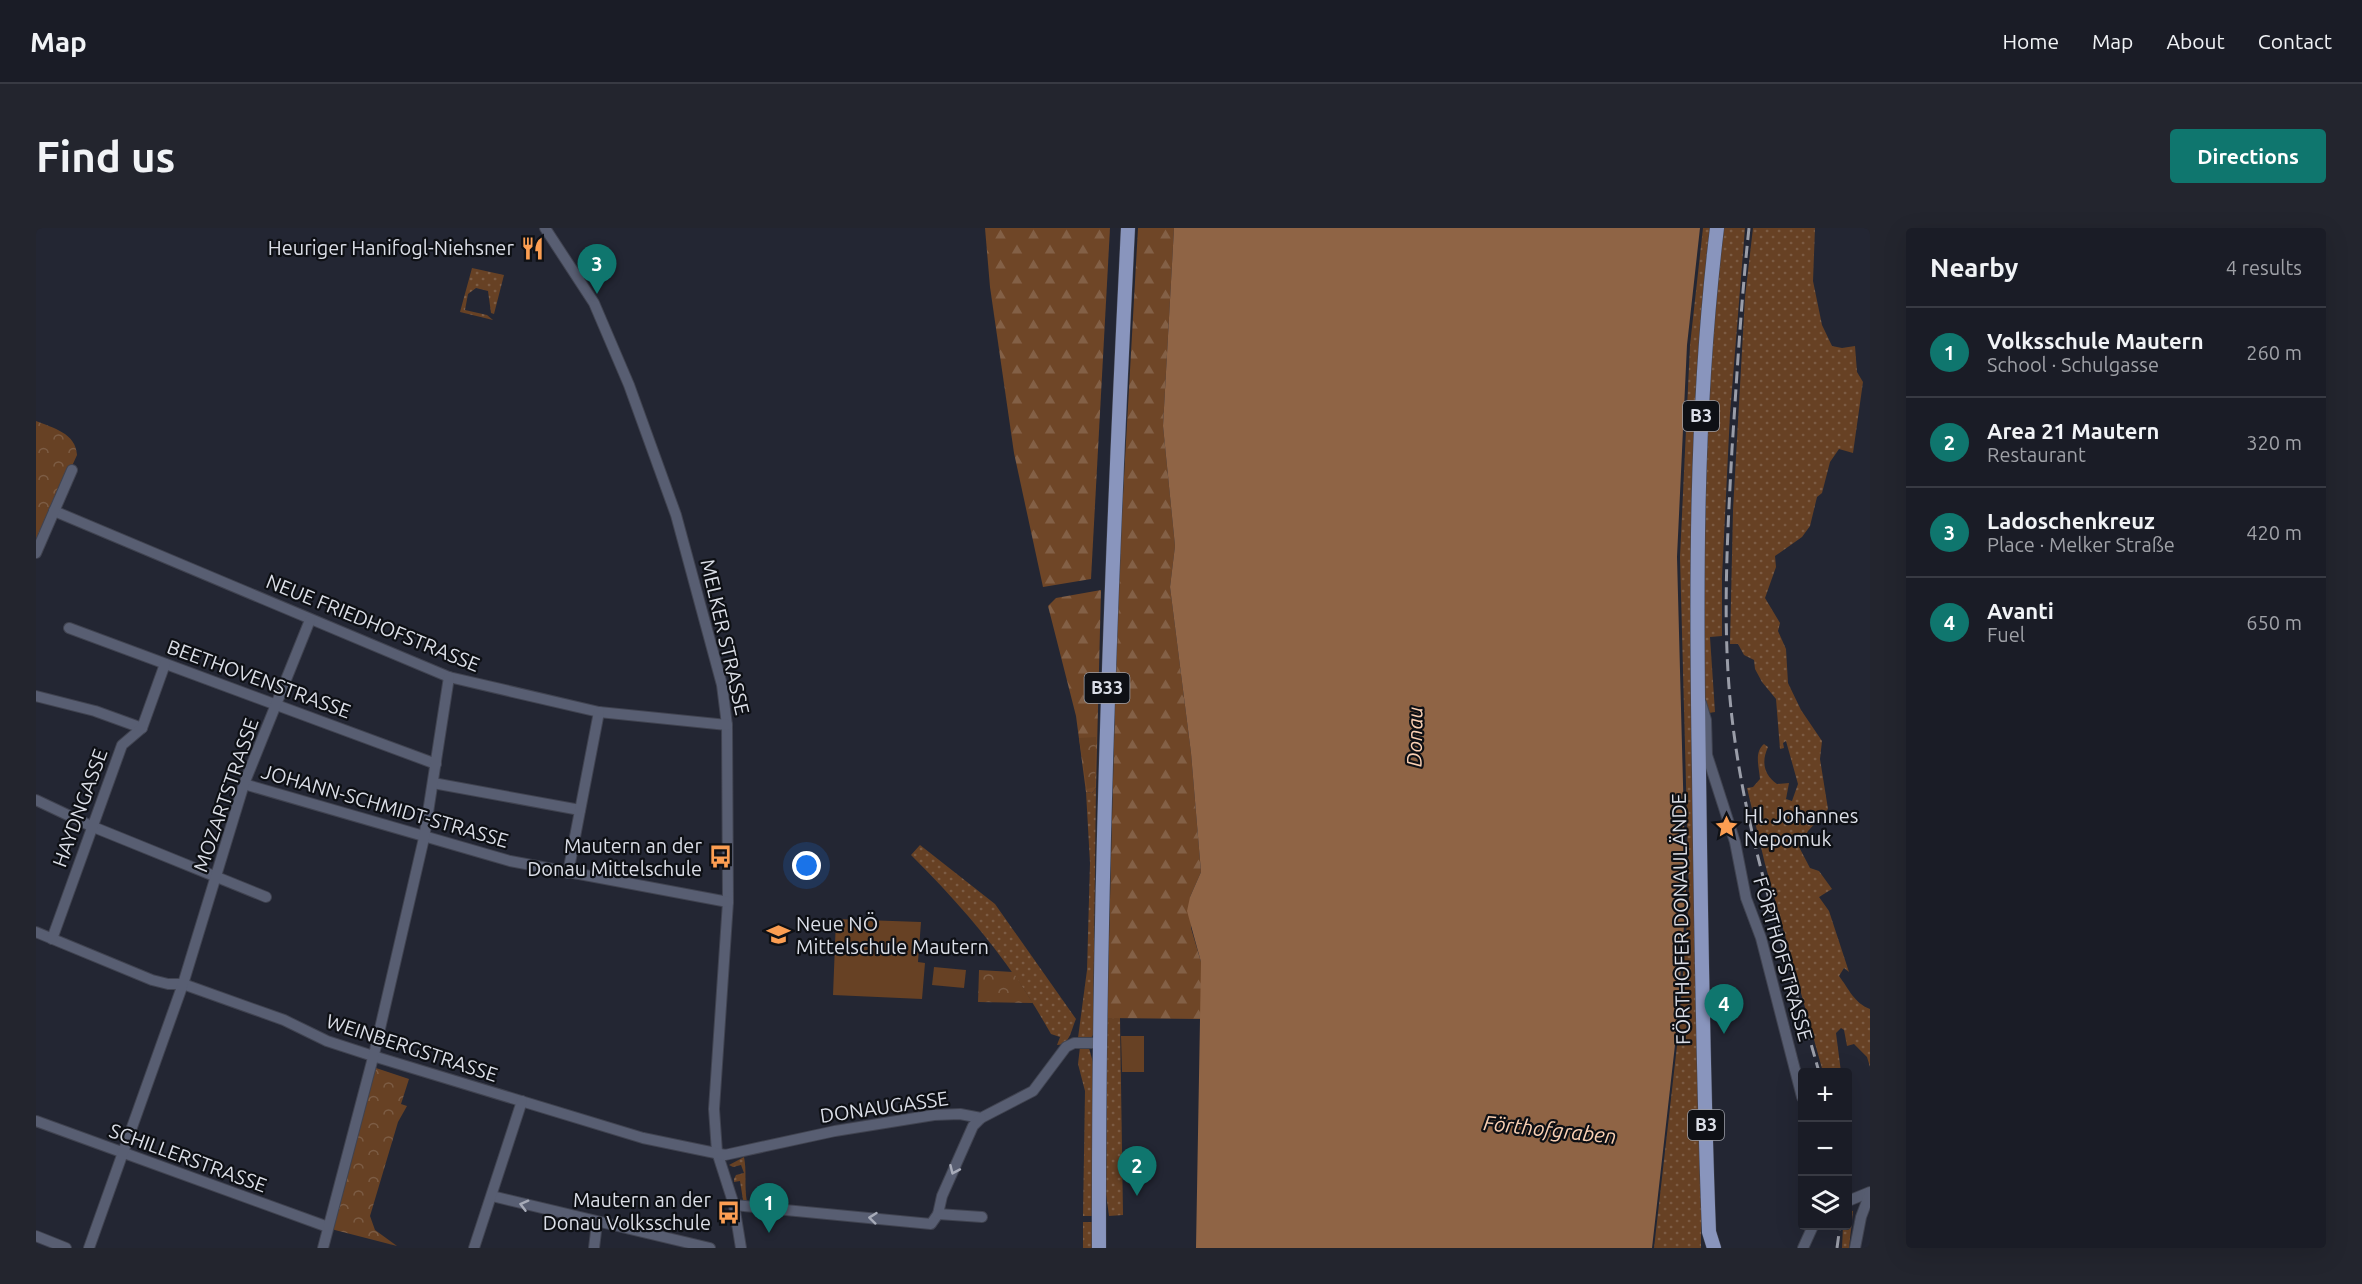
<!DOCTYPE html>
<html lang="en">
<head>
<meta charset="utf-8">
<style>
	body { margin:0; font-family:Ubuntu,sans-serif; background:#23252e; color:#f1f3f6 }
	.controls { position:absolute; right:18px; bottom:18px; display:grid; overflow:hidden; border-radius:6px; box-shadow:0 6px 24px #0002 }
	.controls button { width:54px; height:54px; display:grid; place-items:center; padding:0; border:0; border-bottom:2px solid #383a43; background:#1a1c26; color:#f1f3f6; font:30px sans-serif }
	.you { position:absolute; left:771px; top:638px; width:21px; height:21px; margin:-15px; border:4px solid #fff; border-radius:50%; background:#1a73e8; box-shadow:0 0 0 9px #1a73e833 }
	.badge { display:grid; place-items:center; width:39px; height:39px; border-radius:50%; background:#0f766e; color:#fff; font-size:20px; font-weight:700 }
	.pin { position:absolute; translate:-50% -50px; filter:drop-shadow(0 2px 3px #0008) }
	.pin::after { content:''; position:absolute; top:32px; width:21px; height:18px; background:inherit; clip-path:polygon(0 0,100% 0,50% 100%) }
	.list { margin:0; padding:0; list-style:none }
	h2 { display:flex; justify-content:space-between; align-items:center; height:78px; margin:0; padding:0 24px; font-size:26px }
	h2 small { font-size:20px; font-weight:400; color:#9fa1a7 }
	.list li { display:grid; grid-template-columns:39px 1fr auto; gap:18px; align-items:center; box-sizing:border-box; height:90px; padding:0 24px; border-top:2px solid #383a43 }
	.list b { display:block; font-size:22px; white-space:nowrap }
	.list p { margin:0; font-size:20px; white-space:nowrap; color:#9fa1a7 }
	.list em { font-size:20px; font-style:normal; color:#9fa1a7 }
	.icon { flex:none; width:33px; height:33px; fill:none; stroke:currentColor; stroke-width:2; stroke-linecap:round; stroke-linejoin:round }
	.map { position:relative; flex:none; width:1834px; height:1020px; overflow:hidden; border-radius:6px }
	header { display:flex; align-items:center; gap:36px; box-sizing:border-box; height:84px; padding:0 30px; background:#1a1c26; border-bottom:2px solid #383a43 }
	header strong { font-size:28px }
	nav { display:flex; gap:33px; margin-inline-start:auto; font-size:21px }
	.intro { display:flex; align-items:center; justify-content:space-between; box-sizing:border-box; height:144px; padding:0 36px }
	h1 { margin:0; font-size:42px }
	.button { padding:15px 27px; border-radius:6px; background:#0f766e; color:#fff; font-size:21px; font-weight:700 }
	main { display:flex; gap:36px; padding:0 36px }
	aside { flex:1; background:#1a1c26; border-radius:6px; box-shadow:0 6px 24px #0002 }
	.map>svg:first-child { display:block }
</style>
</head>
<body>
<header>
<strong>Map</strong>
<nav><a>Home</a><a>Map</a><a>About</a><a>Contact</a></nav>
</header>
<div class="intro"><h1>Find us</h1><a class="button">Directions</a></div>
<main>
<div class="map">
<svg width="1834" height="1020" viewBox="0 0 1834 1020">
	<defs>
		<pattern id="grass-dots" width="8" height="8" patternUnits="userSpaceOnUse" patternTransform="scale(1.5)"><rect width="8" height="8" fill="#674124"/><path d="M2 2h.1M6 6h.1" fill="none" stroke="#7c5c44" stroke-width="1.8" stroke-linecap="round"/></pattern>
		<pattern id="forest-firs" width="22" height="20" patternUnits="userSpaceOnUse" patternTransform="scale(1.5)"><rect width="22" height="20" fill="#6f4627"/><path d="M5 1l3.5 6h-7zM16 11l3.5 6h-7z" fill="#836046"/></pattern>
		<pattern id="park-crowns" width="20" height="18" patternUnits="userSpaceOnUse" patternTransform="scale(1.5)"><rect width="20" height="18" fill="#674124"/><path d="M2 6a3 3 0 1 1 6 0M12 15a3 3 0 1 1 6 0" fill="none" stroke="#7c5c44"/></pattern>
	</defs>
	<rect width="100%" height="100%" fill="#232633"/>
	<!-- grass -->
	<g fill="url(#grass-dots)">
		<path d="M 1667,0 L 1676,0 L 1669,67 L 1665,1020 L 1618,1020 L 1642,809 L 1653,669 L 1644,329 L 1654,117 Z"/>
		<path d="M 1686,0 L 1709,0 L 1694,186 L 1686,349 L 1686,408 L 1674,409 L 1679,484 L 1673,485 L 1666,462 L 1665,378 L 1672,139 Z"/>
		<path d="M 1717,0 L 1779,0 L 1777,53 L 1786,97 L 1796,118 L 1806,120 L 1819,118 L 1821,144 L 1827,154 L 1817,225 L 1803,221 L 1794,234 L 1786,265 L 1781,269 L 1774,298 L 1766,309 L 1739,328 L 1740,339 L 1729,370 L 1744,395 L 1742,403 L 1750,421 L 1752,455 L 1765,482 L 1786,513 L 1784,531 L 1792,581 L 1772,603 L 1763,619 L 1774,640 L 1783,643 L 1796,661 L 1783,669 L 1793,683 L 1813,744 L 1808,740 L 1803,748 C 1813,761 1818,775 1834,781 L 1834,839 L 1831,829 L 1818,816 L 1811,818 L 1808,802 L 1805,800 L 1800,805 L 1805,844 L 1787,844 L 1729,636 L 1711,560 L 1717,559 L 1724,551 C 1723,539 1718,524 1728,516 L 1732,519 C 1725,534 1728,547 1741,556 L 1753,555 L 1750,571 L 1756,573 L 1762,556 L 1750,513 L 1747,515 L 1748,520 L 1744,521 L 1740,471 L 1726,454 L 1719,441 L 1718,432 L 1708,427 L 1702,416 L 1694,416 L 1697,282 L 1709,69 Z"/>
		<path d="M 436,40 L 468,47 L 458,86 L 455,85 L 452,63 L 440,60 L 432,66 L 429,82 L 451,87 L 457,92 L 424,84 Z"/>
		<path d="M 1060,560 L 1057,807 L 1055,810 L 1042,810 L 1051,742 L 1054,635 L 1050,564 L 1056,565 Z"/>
		<path d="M 884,617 L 959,676 L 1040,791 C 1035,802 1034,817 1021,817 L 1024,809 L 1015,806 C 975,735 932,684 875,627 Z"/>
		<path d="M 1071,790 L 1084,790 L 1087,987 L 1073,988 L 1070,966 Z"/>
		<path d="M 1044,819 L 1053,820 L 1058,838 L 1056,988 L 1047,988 L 1049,863 L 1042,836 Z"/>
		<path d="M 708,929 C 711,944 708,958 711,974 L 707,972 L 704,953 L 698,954 L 698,951 L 700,947 L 708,945 L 705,937 L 697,939 L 693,937 Z"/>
		<path d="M 1812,982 L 1817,983 L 1813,1020 L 1806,1020 L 1807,998 L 1812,998 Z"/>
		<rect x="1047" y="994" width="9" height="26"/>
	</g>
	<!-- forest -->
	<g fill="url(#forest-firs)">
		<path d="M 949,0 L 1074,0 L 1055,351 L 1007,359 L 978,225 L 954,59 Z"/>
		<path d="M 1102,0 L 1138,0 L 1127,198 L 1139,318 L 1134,359 L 1155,525 L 1165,644 L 1154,669 L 1155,700 L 1165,734 L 1165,791 L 1071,790 L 1082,356 Z"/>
		<path d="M 1065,362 L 1060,560 L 1056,565 L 1050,564 L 1040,488 L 1012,378 L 1020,370 Z"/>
	</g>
	<!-- park -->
	<g fill="url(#park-crowns)">
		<path d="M 0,193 C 17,200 40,205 41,227 L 0,318 Z"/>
		<path d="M 1060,509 L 1059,559 L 1051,561 L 1043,510 Z"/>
		<path d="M 943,742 L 977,744 L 997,775 L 942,774 Z"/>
		<path d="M 337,839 L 373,851 L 365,876 L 371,878 L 362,894 L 334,988 L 339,1002 L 361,1018 L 295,1001 Z"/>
	</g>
	<!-- garden -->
	<g fill="#674124">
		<path d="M 800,691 L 885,694 L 882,734 L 889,735 L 886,771 L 797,767 Z"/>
		<path d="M 898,739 L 930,742 L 928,760 L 896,757 Z"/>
		<path d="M 1085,808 L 1108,808 L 1108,844 L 1086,844 Z"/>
	</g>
	<!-- water -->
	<path fill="#8f6445" d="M 1138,0 L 1664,0 L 1651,117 L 1641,329 L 1650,669 L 1640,808 L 1616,1020 L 1160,1020 L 1165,734 L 1151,683 L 1154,669 L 1165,644 L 1155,525 L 1134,359 L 1139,318 L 1127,198 Z"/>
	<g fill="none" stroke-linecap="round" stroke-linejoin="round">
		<defs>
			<g id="minor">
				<path d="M 509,0 L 558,75 L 593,157 L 640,287 L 686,457 L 691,497 L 692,674 L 678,881 L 681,924 L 698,977 L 705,1020"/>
				<path d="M 18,283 L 413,449 L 563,484 L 691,497"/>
				<path d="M 0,325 L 36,242"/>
				<path d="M 33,400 L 400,536"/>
				<path d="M 0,468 L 59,483 L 106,500"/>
				<path d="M 1665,475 L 1670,492 L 1671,527 L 1699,614 L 1710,670 L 1725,710 L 1766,869"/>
				<path d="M 397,555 L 544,582"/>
				<path d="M 208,556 L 474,633 L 692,674"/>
				<path d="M 0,572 L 55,598 L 230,669"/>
				<path d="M 532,645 L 563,484"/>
				<path d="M 0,704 L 116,752 L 132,756 L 147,756 L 248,792 L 291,813 L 337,828 L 607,910 L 689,927 L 799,903 L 898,887 L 924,886 L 945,890 L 997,863 L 1030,819 L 1038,815 L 1064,815"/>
				<path d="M 16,711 L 86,517 L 106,500 L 129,436"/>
				<path d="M 0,893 L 292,999"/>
				<path d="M 456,968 L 674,1020"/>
				<path d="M 1812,973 L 1834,964"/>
				<path d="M 698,977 L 895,996 L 902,986 L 906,968 L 937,898 L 945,890"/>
				<path d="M 902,986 L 946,989"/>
				<path d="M 0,1008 L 30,1020"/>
				<path d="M 53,1020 L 147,756 L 208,556 L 274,392"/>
				<path d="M 287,1020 L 339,822 L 388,610 L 413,449"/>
				<path d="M 438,1020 L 486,873"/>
				<path d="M 558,1020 L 561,995"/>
				<path d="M 1767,1020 L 1777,998"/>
				<path d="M 1819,1020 L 1825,989 L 1834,965"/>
			</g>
			<g id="major">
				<path d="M 1063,1020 C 1062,680 1075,340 1092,0"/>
				<path d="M 1678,1020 L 1673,1004 C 1667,851 1665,698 1663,545 C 1660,363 1659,181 1681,0"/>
			</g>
		</defs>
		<!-- minor casing -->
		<use href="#minor" stroke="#404350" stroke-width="12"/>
		<!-- major casing -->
		<use href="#major" stroke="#404350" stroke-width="15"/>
		<!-- minor -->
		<use href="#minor" stroke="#585e72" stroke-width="10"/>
		<!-- major -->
		<use href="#major" stroke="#8995bd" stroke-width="14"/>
		<!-- rail -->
		<g stroke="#9a9da8" stroke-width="3" stroke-dasharray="12 6" stroke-linecap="butt">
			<path d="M 1713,0 C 1705,74 1701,147 1696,221 C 1691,316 1685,412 1698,506 C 1713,621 1752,733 1783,844"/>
			<path d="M 1801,1020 L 1804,998"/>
		</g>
	</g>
	<!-- one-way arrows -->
	<defs><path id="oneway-chevron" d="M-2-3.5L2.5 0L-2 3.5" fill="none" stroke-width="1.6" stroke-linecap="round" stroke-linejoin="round" transform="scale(1.5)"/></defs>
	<g stroke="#a7abb8">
		<use href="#oneway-chevron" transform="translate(918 942) rotate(114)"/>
		<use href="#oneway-chevron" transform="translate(488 977) rotate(-165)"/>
		<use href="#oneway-chevron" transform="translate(837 990) rotate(-174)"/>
	</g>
	<!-- icons -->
	<defs>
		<symbol id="restaurant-bare" viewBox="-9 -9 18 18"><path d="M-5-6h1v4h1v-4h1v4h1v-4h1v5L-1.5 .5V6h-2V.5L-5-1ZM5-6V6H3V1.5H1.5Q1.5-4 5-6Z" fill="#fc9e52" stroke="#0e1015" stroke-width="2.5" paint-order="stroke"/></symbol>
		<symbol id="sight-bare" viewBox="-9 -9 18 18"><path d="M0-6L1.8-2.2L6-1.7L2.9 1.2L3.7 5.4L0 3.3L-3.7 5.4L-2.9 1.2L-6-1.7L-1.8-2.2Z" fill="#fc9e52" stroke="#0e1015" stroke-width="2.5" paint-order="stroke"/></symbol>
		<symbol id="bus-bare" viewBox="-9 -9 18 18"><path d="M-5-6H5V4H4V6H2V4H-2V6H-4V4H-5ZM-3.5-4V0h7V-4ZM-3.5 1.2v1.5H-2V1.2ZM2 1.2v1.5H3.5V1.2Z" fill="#fc9e52" stroke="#0e1015" stroke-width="2.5" paint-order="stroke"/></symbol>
		<symbol id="school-bare" viewBox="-9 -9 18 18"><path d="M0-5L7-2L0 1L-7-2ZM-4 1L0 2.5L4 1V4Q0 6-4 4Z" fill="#fc9e52" stroke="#0e1015" stroke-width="2.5" paint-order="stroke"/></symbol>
	</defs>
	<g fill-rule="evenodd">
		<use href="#restaurant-bare" x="480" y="4" width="33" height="33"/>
		<use href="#sight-bare" x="1674" y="582" width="33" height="33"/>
		<use href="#bus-bare" x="668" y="612" width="33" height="33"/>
		<use href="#school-bare" x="726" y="690" width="33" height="33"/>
		<use href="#bus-bare" x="676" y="968" width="33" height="33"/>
	</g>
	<g text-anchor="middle" stroke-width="4.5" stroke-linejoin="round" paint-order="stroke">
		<!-- shield labels -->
		<g fill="#0e1015" stroke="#9ea0a8" stroke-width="1.5">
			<rect x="1647" y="173" width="36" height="30" rx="4.5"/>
			<rect x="1048.5" y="445" width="45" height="30" rx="4.5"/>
			<rect x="1652" y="882" width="36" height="30" rx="4.5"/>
		</g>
		<g font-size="18" font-weight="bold" fill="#dbdee7">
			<text x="1665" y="194">B3</text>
			<text x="1071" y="466">B33</text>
			<text x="1670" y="903">B3</text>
		</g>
		<!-- poi labels -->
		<g font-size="20" fill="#dbdee7" stroke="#0e1015" text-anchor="end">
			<text x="478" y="27">Heuriger Hanifogl-Niehsner</text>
			<text x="1708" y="595" text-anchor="start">Hl. Johannes<tspan x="1708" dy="23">Nepomuk</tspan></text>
			<text x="666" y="625">Mautern an der<tspan x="666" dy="23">Donau Mittelschule</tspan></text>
			<text x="760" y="703" text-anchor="start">Neue NÖ<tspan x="760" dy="23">Mittelschule Mautern</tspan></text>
			<text x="675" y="979">Mautern an der<tspan x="675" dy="23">Donau Volksschule</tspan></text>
		</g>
		<!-- street labels -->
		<g font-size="20" fill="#dbdee7" stroke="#0e1015">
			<text transform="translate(337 395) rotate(22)" y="7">NEUE FRIEDHOFSTRASSE</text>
			<text transform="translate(689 409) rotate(77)" y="7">MELKER STRASSE</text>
			<text transform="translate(223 451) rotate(20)" y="7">BEETHOVENSTRASSE</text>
			<text transform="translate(190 567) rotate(-71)" y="7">MOZARTSTRASSE</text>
			<text transform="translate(349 578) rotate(16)" y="7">JOHANN-SCHMIDT-STRASSE</text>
			<text transform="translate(44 580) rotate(-70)" y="7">HAYDNGASSE</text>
			<text transform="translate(1645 691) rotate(-91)" y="7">FÖRTHOFER DONAULÄNDE</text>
			<text transform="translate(1747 731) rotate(74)" y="7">FÖRTHOFSTRASSE</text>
			<text transform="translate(376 820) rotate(18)" y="7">WEINBERGSTRASSE</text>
			<text transform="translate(848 879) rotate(-8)" y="7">DONAUGASSE</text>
			<text transform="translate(152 930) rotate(20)" y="7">SCHILLERSTRASSE</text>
		</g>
		<!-- water labels -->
		<g font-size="21" font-style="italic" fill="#fbd1b4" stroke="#0e1015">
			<text transform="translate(1379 509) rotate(-89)" y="7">Donau</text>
			<text transform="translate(1514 902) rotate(6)" y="7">Förthofgraben</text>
		</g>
	</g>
</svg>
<div class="controls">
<button>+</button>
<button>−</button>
<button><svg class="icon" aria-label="layers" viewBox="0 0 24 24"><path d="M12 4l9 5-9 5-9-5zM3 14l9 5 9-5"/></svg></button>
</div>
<div class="you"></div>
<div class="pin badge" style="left:733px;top:1005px">1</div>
<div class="pin badge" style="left:1101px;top:968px">2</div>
<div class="pin badge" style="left:561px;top:66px">3</div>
<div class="pin badge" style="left:1688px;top:806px">4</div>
</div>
<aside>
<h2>Nearby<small>4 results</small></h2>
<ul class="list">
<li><span class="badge">1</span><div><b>Volksschule Mautern</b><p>School · Schulgasse</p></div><em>260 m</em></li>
<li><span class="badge">2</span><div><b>Area 21 Mautern</b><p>Restaurant</p></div><em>320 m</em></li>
<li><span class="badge">3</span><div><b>Ladoschenkreuz</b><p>Place · Melker Straße</p></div><em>420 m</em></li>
<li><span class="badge">4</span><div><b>Avanti</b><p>Fuel</p></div><em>650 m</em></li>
</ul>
</aside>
</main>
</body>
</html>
